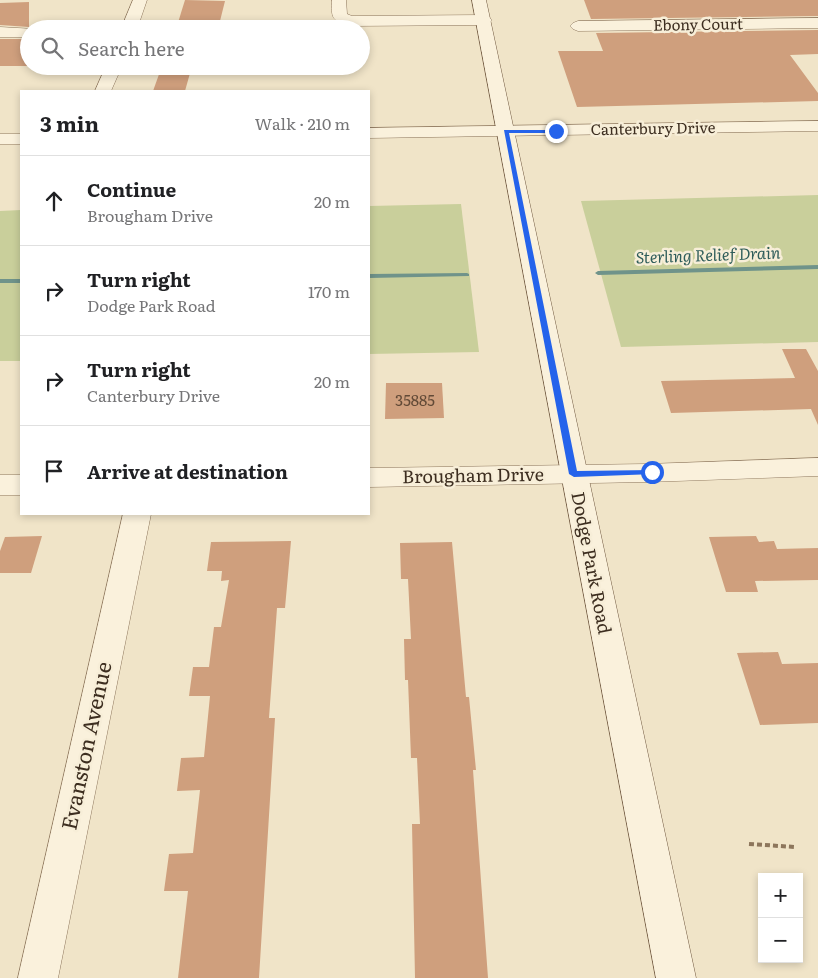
<!DOCTYPE html>
<html lang="en">
<head>
<meta charset="utf-8">
<style>
	body { margin:0; font-family:Literata,serif; background:#f2f2f2; color:#202124 }
	.controls { position:absolute; right:15px; bottom:15px; display:grid; overflow:hidden; border-radius:0px; box-shadow:0 2px 8px #0003 }
	.controls button { width:45px; height:45px; display:grid; place-items:center; padding:0; border:0; border-bottom:1px solid #e0e0e0; background:#fff; color:#202124; font:25px sans-serif }
	.stop { position:absolute; width:15px; height:15px; margin:-11px; border:4px solid #2563eb; border-radius:50%; background:#fff }
	.stop.end { background:#2563eb; border-color:#fff; box-shadow:0 1px 5px #0008 }
	.list { margin:0; padding:0; list-style:none }
	h2 { display:flex; justify-content:space-between; align-items:center; height:65px; margin:0; padding:0 20px; font-size:21px }
	h2 small { font-size:16px; font-weight:400; color:#757577 }
	.list li { display:grid; grid-template-columns:32px 1fr auto; gap:15px; align-items:center; box-sizing:border-box; height:90px; padding:0 20px; border-top:1px solid #e0e0e0 }
	.list b { display:block; font-size:19px; white-space:nowrap }
	.list p { margin:0; font-size:16px; white-space:nowrap; color:#757577 }
	.list em { font-size:16px; font-style:normal; color:#757577 }
	.icon { flex:none; width:28px; height:28px; fill:none; stroke:currentColor; stroke-width:2; stroke-linecap:round; stroke-linejoin:round }
	.map { position:relative; flex:none; width:818px; height:978px; overflow:hidden }
	.search { position:absolute; background:#fff; box-shadow:0 2px 8px #0003; left:20px; top:20px; width:350px; height:55px; display:flex; align-items:center; gap:12px; box-sizing:border-box; padding:0 18px; border-radius:28px; color:#757577; font-size:19px }
	.panel { position:absolute; background:#fff; box-shadow:0 2px 8px #0003; left:20px; top:90px; width:350px; height:425px; border-radius:0px }
	.map>svg:first-child { display:block }
</style>
</head>
<body>
<div class="map">
<svg width="818" height="978" viewBox="0 0 818 978">
	<rect width="100%" height="100%" fill="#f0e4c8"/>
	<!-- green -->
	<g fill="#c9cf9b">
		<path d="M 818,195 L 818,342 L 621,347 L 581,201 Z"/>
		<path d="M 461,204 L 479,352 L 369,354 L 369,206 Z"/>
		<path d="M 21,210 L 21,361 L 0,361 L 0,211 Z"/>
	</g>
	<g fill="none" stroke-linecap="round" stroke-linejoin="round">
		<!-- stream -->
		<g fill="#6f938a" fill-rule="evenodd">
			<path d="M 818,265 L 818,269 L 598,275 L 595,273 L 598,271 Z"/>
			<path d="M 467,273 L 469,274 L 469,276 L 369,278 L 369,274 Z"/>
			<rect x="0" y="279" width="21" height="4"/>
		</g>
	</g>
	<!-- building -->
	<g fill="#cf9f7d">
		<path d="M 185,0 L 225,1 L 218,29 L 176,29 Z"/>
		<path d="M 584,0 L 818,0 L 818,16 L 591,19 Z"/>
		<path d="M 29,2 L 29,27 L 0,25 L 0,3 Z"/>
		<path d="M 818,30 L 818,54 L 790,55 L 818,93 L 818,101 L 577,107 L 558,51 L 603,51 L 596,33 Z"/>
		<rect x="0" y="39" width="29" height="27"/>
		<path d="M 162,66 L 192,66 L 185,91 L 153,91 Z"/>
		<path d="M 782,349 L 806,349 L 818,371 L 818,425 L 811,409 L 671,413 L 661,381 L 795,378 Z"/>
		<path d="M 386,383 L 442,383 L 444,418 L 385,419 Z"/>
		<path d="M 42,536 L 31,573 L 0,573 L 0,551 L 5,537 Z"/>
		<path d="M 756,536 L 759,542 L 774,541 L 777,549 L 818,548 L 818,580 L 755,581 L 758,592 L 726,592 L 709,537 Z"/>
		<path d="M 291,541 L 285,608 L 277,608 L 269,718 L 275,718 L 259,978 L 178,978 L 188,891 L 164,891 L 169,854 L 193,853 L 200,790 L 177,791 L 181,758 L 204,757 L 210,696 L 189,696 L 193,667 L 209,667 L 214,627 L 221,627 L 229,580 L 221,581 L 222,571 L 207,571 L 211,542 Z"/>
		<path d="M 452,542 L 466,697 L 469,697 L 476,770 L 473,770 L 488,978 L 415,978 L 412,824 L 420,824 L 417,758 L 411,758 L 408,680 L 405,680 L 404,639 L 411,639 L 408,579 L 401,579 L 400,543 Z"/>
		<path d="M 778,652 L 782,664 L 818,663 L 818,723 L 760,725 L 737,653 Z"/>
	</g>
	<g fill="none" stroke-linecap="round" stroke-linejoin="round">
		<defs>
			<g id="street">
				<path d="M 133,0 L 147,0 L 137,29 L 121,29 Z"/>
				<path d="M 332,0 L 346,0 L 347,14 L 352,16 L 484,15 L 489,17 L 492,20 L 489,23 L 484,25 L 350,26 C 332,21 331,18 332,0 Z"/>
				<path d="M 818,18 L 818,28 L 578,31 L 573,29 L 570,26 L 573,23 L 578,21 Z"/>
				<path d="M 0,27 L 35,29 L 29,29 L 29,37 L 0,37 Z"/>
				<path d="M 106,66 L 122,66 L 111,91 L 95,91 Z"/>
				<path d="M 818,121 L 818,131 L 369,138 L 369,128 Z"/>
				<rect x="0" y="134" width="21" height="10"/>
				<path d="M 818,458 L 818,476 L 647,482 L 369,487 L 369,468 L 647,464 Z"/>
				<rect x="0" y="475" width="21" height="20"/>
				<path d="M 123,514 L 151,514 L 58,978 L 18,978 Z"/>
			</g>
			<path id="secondary" d="M 472,0 L 486,0 L 696,978 L 656,978 Z"/>
		</defs>
		<!-- street casing -->
		<use href="#street" stroke="#8d765c" stroke-width="1"/>
		<!-- secondary casing -->
		<use href="#secondary" stroke="#6f573f" stroke-width="1"/>
		<!-- path -->
		<path stroke="#8d765c" stroke-width="4" stroke-dasharray="5 3" stroke-linecap="butt" d="M 749,844 L 795,847"/>
		<!-- street -->
		<use href="#street" fill="#faf1dc" fill-rule="evenodd"/>
		<!-- secondary -->
		<use href="#secondary" fill="#faf1dc" fill-rule="evenodd"/>
	</g>
	<!-- route -->
	<path fill="#2563eb" d="M 504,130 L 556,130 L 558,131 L 556,133 L 509,133 L 577,471 L 652,470 L 656,472 L 655,474 L 574,477 L 569,474 Z"/>
	<g text-anchor="middle" stroke-width="5" stroke-linejoin="round" paint-order="stroke">
		<!-- far-street labels -->
		<g font-size="15" fill="#3d2e20" stroke="#f7eed8">
			<text transform="translate(698 25) rotate(-1)" y="5">Ebony Court</text>
			<text transform="translate(653 129) rotate(-1)" y="5">Canterbury Drive</text>
		</g>
		<!-- number labels -->
		<g font-size="15" fill="#624a37">
			<text x="415" y="406">35885</text>
		</g>
		<!-- far-water labels -->
		<g font-size="16" font-style="italic" fill="#2f5d5a" stroke="#f7eed8">
			<text transform="translate(708 255) rotate(-2)" y="6">Sterling Relief Drain</text>
		</g>
		<!-- street labels -->
		<g font-size="18" fill="#3d2e20" stroke="#f7eed8">
			<text transform="translate(473 476) rotate(-1)" y="6">Brougham Drive</text>
			<text transform="translate(591 563) rotate(79)" y="6">Dodge Park Road</text>
		</g>
		<!-- near-street labels -->
		<g font-size="21" fill="#3d2e20" stroke="#f7eed8">
			<text transform="translate(87 746) rotate(-78)" y="7">Evanston Avenue</text>
		</g>
	</g>
</svg>
<div class="controls">
<button>+</button>
<button>−</button>
</div>
<div class="stop" style="left:652px;top:472px"></div>
<div class="stop end" style="left:556px;top:131px"></div>
<div class="search"><svg class="icon" aria-label="search" viewBox="0 0 24 24"><circle cx="10" cy="10" r="6"/><path d="M15 15l6 6"/></svg>Search here</div>
<section class="panel">
<h2>3 min<small>Walk · 210 m</small></h2>
<ul class="list">
<li><svg class="icon" aria-label="ahead" viewBox="0 0 24 24"><path d="M12 20V5M6 11l6-6 6 6"/></svg><div><b>Continue</b><p>Brougham Drive</p></div><em>20 m</em></li>
<li><svg class="icon" aria-label="right" viewBox="0 0 24 24"><path d="M7 20v-9h11M14 6l5 5-5 5"/></svg><div><b>Turn right</b><p>Dodge Park Road</p></div><em>170 m</em></li>
<li><svg class="icon" aria-label="right" viewBox="0 0 24 24"><path d="M7 20v-9h11M14 6l5 5-5 5"/></svg><div><b>Turn right</b><p>Canterbury Drive</p></div><em>20 m</em></li>
<li><svg class="icon" aria-label="arrive" viewBox="0 0 24 24"><path d="M6 21V4h12l-3 4 3 4H6"/></svg><div><b>Arrive at destination</b></div></li>
</ul>
</section>
</div>
</body>
</html>
